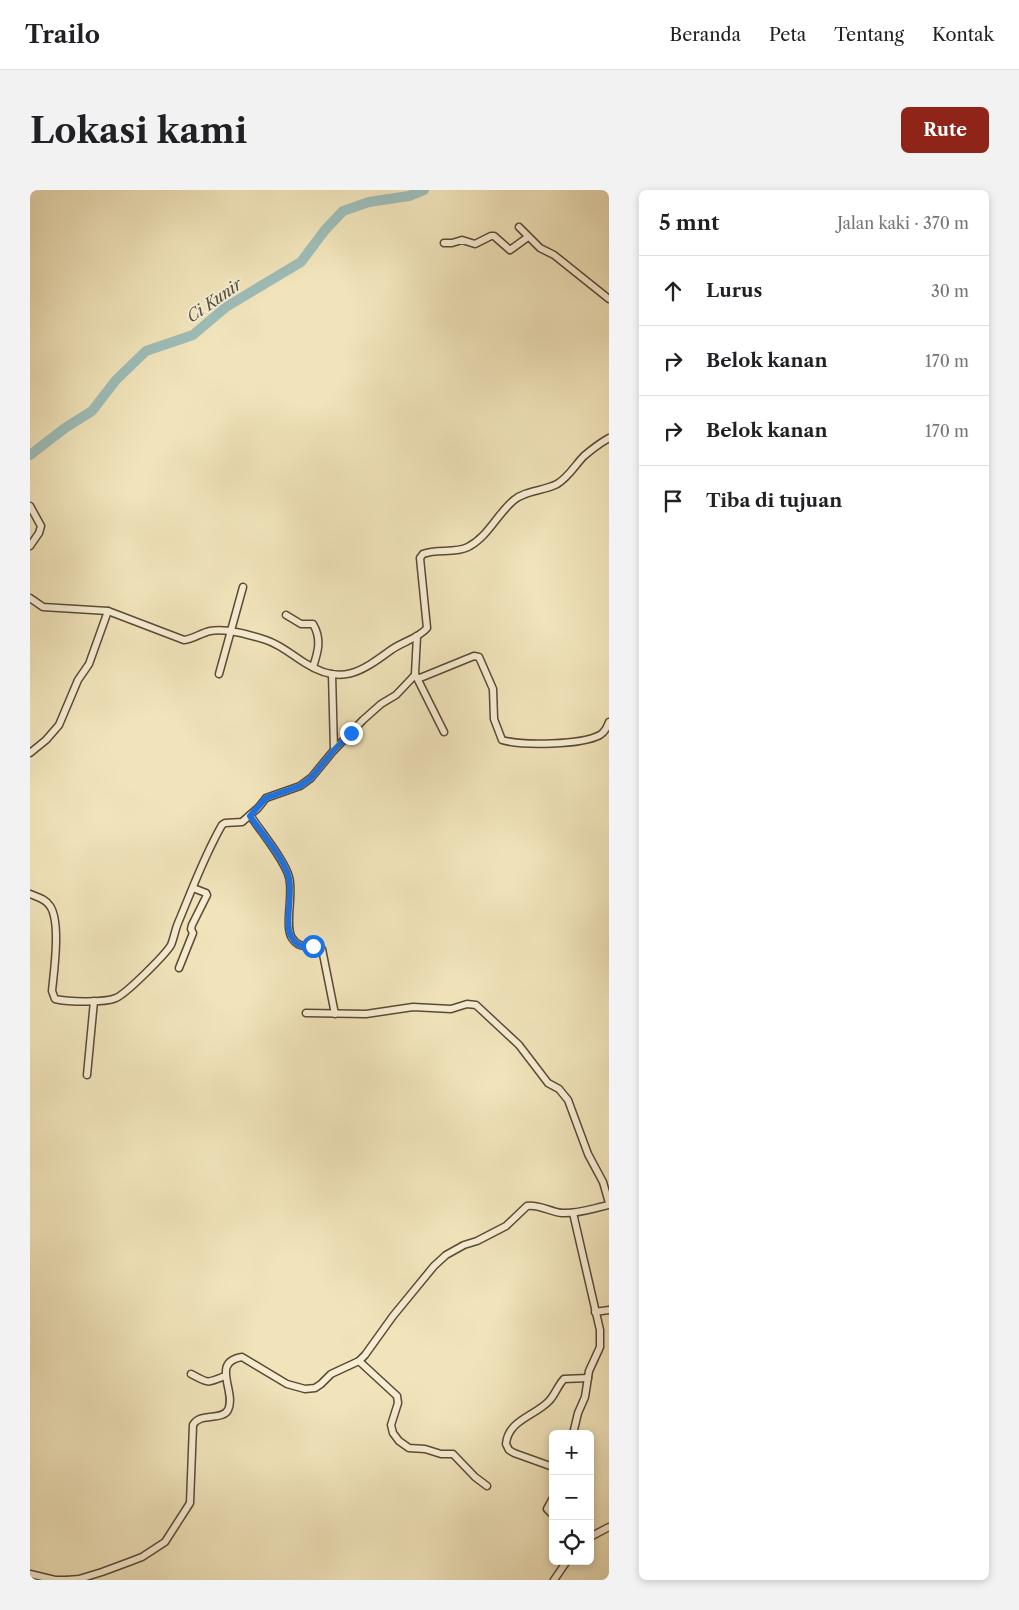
<!DOCTYPE html>
<html lang="id">
<head>
<meta charset="utf-8">
<style>
	body { margin:0; font-family:"Libre Caslon Text",serif; background:#f2f2f2; color:#202124 }
	.controls { position:absolute; right:15px; bottom:15px; display:grid; overflow:hidden; border-radius:8px; box-shadow:0 2px 8px #0003 }
	.controls button { width:45px; height:45px; display:grid; place-items:center; padding:0; border:0; border-bottom:1px solid #e0e0e0; background:#fff; color:#202124; font:25px sans-serif }
	.stop { position:absolute; width:15px; height:15px; margin:-11px; border:4px solid #1a73e8; border-radius:50%; background:#fff }
	.stop.end { background:#1a73e8; border-color:#fff; box-shadow:0 1px 5px #0008 }
	.list { margin:0; padding:0; list-style:none }
	h2 { display:flex; justify-content:space-between; align-items:center; height:65px; margin:0; padding:0 20px; font-size:21px }
	h2 small { font-size:16px; font-weight:400; color:#757577 }
	.list li { display:grid; grid-template-columns:32px 1fr auto; gap:15px; align-items:center; box-sizing:border-box; height:70px; padding:0 20px; border-top:1px solid #e0e0e0 }
	.list b { display:block; font-size:19px; white-space:nowrap }
	.list em { font-size:16px; font-style:normal; color:#757577 }
	.icon { flex:none; width:28px; height:28px; fill:none; stroke:currentColor; stroke-width:2; stroke-linecap:round; stroke-linejoin:round }
	.map { position:relative; flex:none; width:579px; height:1390px; overflow:hidden; border-radius:8px }
	header { display:flex; align-items:center; gap:30px; box-sizing:border-box; height:70px; padding:0 25px; background:#fff; border-bottom:1px solid #e0e0e0 }
	header strong { font-size:24px }
	nav { display:flex; gap:28px; margin-inline-start:auto; font-size:18px }
	.intro { display:flex; align-items:center; justify-content:space-between; box-sizing:border-box; height:120px; padding:0 30px }
	h1 { margin:0; font-size:35px }
	.button { padding:12px 22px; border-radius:8px; background:#8f2418; color:#fff; font-size:18px; font-weight:700 }
	main { display:flex; gap:30px; padding:0 30px }
	aside { flex:1; background:#fff; border-radius:8px; box-shadow:0 2px 8px #0003 }
	.map>svg:first-child { display:block }
</style>
</head>
<body>
<header>
<strong>Trailo</strong>
<nav><a>Beranda</a><a>Peta</a><a>Tentang</a><a>Kontak</a></nav>
</header>
<div class="intro"><h1>Lokasi kami</h1><a class="button">Rute</a></div>
<main>
<div class="map">
<svg width="579" height="1390" viewBox="0 0 579 1390">
	<rect width="100%" height="100%" fill="#f1e4bb"/>
	<filter id="stains"><feTurbulence type="fractalNoise" baseFrequency=".004" numOctaves="4"/><feColorMatrix values="0 0 0 0 .2 0 0 0 0 .09 0 0 0 0 .02 0 0 0 .5 -.17"/></filter>
	<radialGradient id="worn" r=".72"><stop offset=".6" stop-color="#630" stop-opacity="0"/><stop offset="1" stop-color="#630" stop-opacity=".3"/></radialGradient>
	<g fill="none" stroke-linecap="round" stroke-linejoin="round">
		<!-- river -->
		<path stroke="#9dbdb8" stroke-width="10" d="M 0,265 L 35,238 L 62,221 L 86,190 L 116,161 L 163,145 L 196,117 L 271,72 L 295,40 L 313,21 L 339,12 L 379,6 L 394,0"/>
		<defs>
			<g id="minor">
				<path d="M 489,37 L 510,58 L 524,65 L 579,109"/>
				<path d="M 414,53 L 422,53 L 432,50 L 445,54 L 461,46 L 464,46 L 480,60 L 498,47"/>
				<path d="M 0,316 L 11,336 L 9,343 L 0,356"/>
				<path d="M 0,408 L 13,417 L 78,421 L 154,450 C 163,449 171,443 180,441 C 197,438 220,445 236,450 C 251,455 262,465 275,473 C 311,496 331,482 361,460 C 372,452 389,448 397,438 L 390,368 L 393,364 C 407,358 424,364 438,357 C 458,347 467,324 484,310 C 496,300 514,301 527,294 C 539,287 545,275 554,266 C 561,260 570,253 579,248"/>
				<path d="M 256,425 L 271,434 L 283,434 C 292,449 288,462 283,477"/>
				<path d="M 387,446 L 385,484 L 387,488 L 390,488 L 444,466 L 449,467 L 463,499 L 464,529 L 472,550 C 492,556 552,555 570,545 C 575,542 577,538 579,532"/>
				<path d="M 189,484 L 213,397"/>
				<path d="M 387,488 L 414,542"/>
				<path d="M 304,560 L 333,530 L 351,514 L 366,505 L 385,485"/>
				<path d="M 0,563 L 16,550 L 29,535 L 48,490 L 59,474 L 78,421"/>
				<path d="M 220,625 C 231,642 254,669 259,687 C 264,704 254,736 262,748 C 272,763 282,751 292,759 L 305,824"/>
				<path d="M 0,704 C 7,707 16,709 20,716 C 31,732 24,781 22,801 L 25,809 C 38,812 74,813 86,808 C 97,803 135,765 141,755 C 144,748 145,740 148,733 C 162,700 174,666 192,635 L 195,633 L 212,632 L 228,618 L 236,608 L 270,596 L 281,588 L 304,560 L 302,484"/>
				<path d="M 149,778 L 163,743 L 161,739 L 162,735 L 177,705 L 176,703 L 163,698"/>
				<path d="M 276,823 L 336,824 L 383,817 L 421,819 L 437,814 L 446,815 L 489,855 L 518,893 L 529,899 L 538,910 L 558,964 L 573,992 L 579,1013"/>
				<path d="M 57,885 L 64,811"/>
				<path d="M 565,1122 L 579,1120"/>
				<path d="M 329,1171 L 367,1206 L 368,1213 L 361,1235 L 363,1243 L 369,1251 L 379,1258 L 395,1259 L 411,1264 L 423,1264 L 445,1287 L 457,1296"/>
				<path d="M 161,1184 C 179,1193 175,1194 195,1186"/>
				<path d="M 543,1244 L 548,1223 L 555,1207 L 559,1181 L 570,1157 L 570,1140 L 543,1023"/>
				<path d="M 523,1277 L 484,1263 L 479,1260 L 476,1254 C 478,1230 505,1226 519,1211 C 525,1205 528,1195 534,1189 L 558,1188"/>
				<path d="M 523,1308 L 517,1319 L 523,1325"/>
				<path d="M 560,1347 L 579,1337"/>
				<path d="M 0,1384 L 25,1390 L 36,1390"/>
				<path d="M 37,1390 L 49,1389 L 72,1382 L 99,1372 L 112,1367 L 135,1352 L 160,1313 L 163,1235 C 170,1222 192,1231 198,1220 C 207,1202 180,1172 212,1167 L 257,1194 L 275,1199 L 285,1198 L 291,1194 L 301,1184 L 329,1171 L 335,1165 L 363,1126 L 404,1076 L 416,1065 L 434,1055 L 447,1051 L 476,1036 L 497,1016 C 509,1014 520,1022 532,1023 C 548,1024 564,1018 579,1015"/>
				<path d="M 524,1390 L 537,1371"/>
			</g>
		</defs>
		<!-- minor casing -->
		<use href="#minor" stroke="#5b4a33" stroke-width="9"/>
		<!-- minor -->
		<use href="#minor" stroke="#f6edd3" stroke-width="6"/>
	</g>
	<g fill="none" stroke-linecap="round" stroke-linejoin="round">
		<!-- route -->
		<path stroke="#1a73e8" stroke-width="6" d="M 283,756 C 274,758 266,756 261,746 C 254,734 263,705 259,688 C 255,670 231,642 220,626 L 236,608 L 270,596 L 281,588 L 304,560 L 321,543"/>
	</g>
	<g text-anchor="middle" stroke-width="4" stroke-linejoin="round" paint-order="stroke">
		<!-- water labels -->
		<g font-size="16" font-style="italic" fill="#525144" stroke="#f6edd3">
			<text transform="translate(184 110) rotate(-35)" y="6">Ci Kunir</text>
		</g>
	</g>
	<rect width="100%" height="100%" filter="url(#stains)"/>
	<rect width="100%" height="100%" fill="url(#worn)"/>
</svg>
<div class="controls">
<button>+</button>
<button>−</button>
<button><svg class="icon" aria-label="locate" viewBox="0 0 24 24"><circle cx="12" cy="12" r="6"/><path d="M12 2v4M12 18v4M2 12h4M18 12h4"/></svg></button>
</div>
<div class="stop" style="left:283px;top:756px"></div>
<div class="stop end" style="left:321px;top:543px"></div>
</div>
<aside>
<h2>5 mnt<small>Jalan kaki · 370 m</small></h2>
<ul class="list">
<li><svg class="icon" aria-label="ahead" viewBox="0 0 24 24"><path d="M12 20V5M6 11l6-6 6 6"/></svg><div><b>Lurus</b></div><em>30 m</em></li>
<li><svg class="icon" aria-label="right" viewBox="0 0 24 24"><path d="M7 20v-9h11M14 6l5 5-5 5"/></svg><div><b>Belok kanan</b></div><em>170 m</em></li>
<li><svg class="icon" aria-label="right" viewBox="0 0 24 24"><path d="M7 20v-9h11M14 6l5 5-5 5"/></svg><div><b>Belok kanan</b></div><em>170 m</em></li>
<li><svg class="icon" aria-label="arrive" viewBox="0 0 24 24"><path d="M6 21V4h12l-3 4 3 4H6"/></svg><div><b>Tiba di tujuan</b></div></li>
</ul>
</aside>
</main>
</body>
</html>
